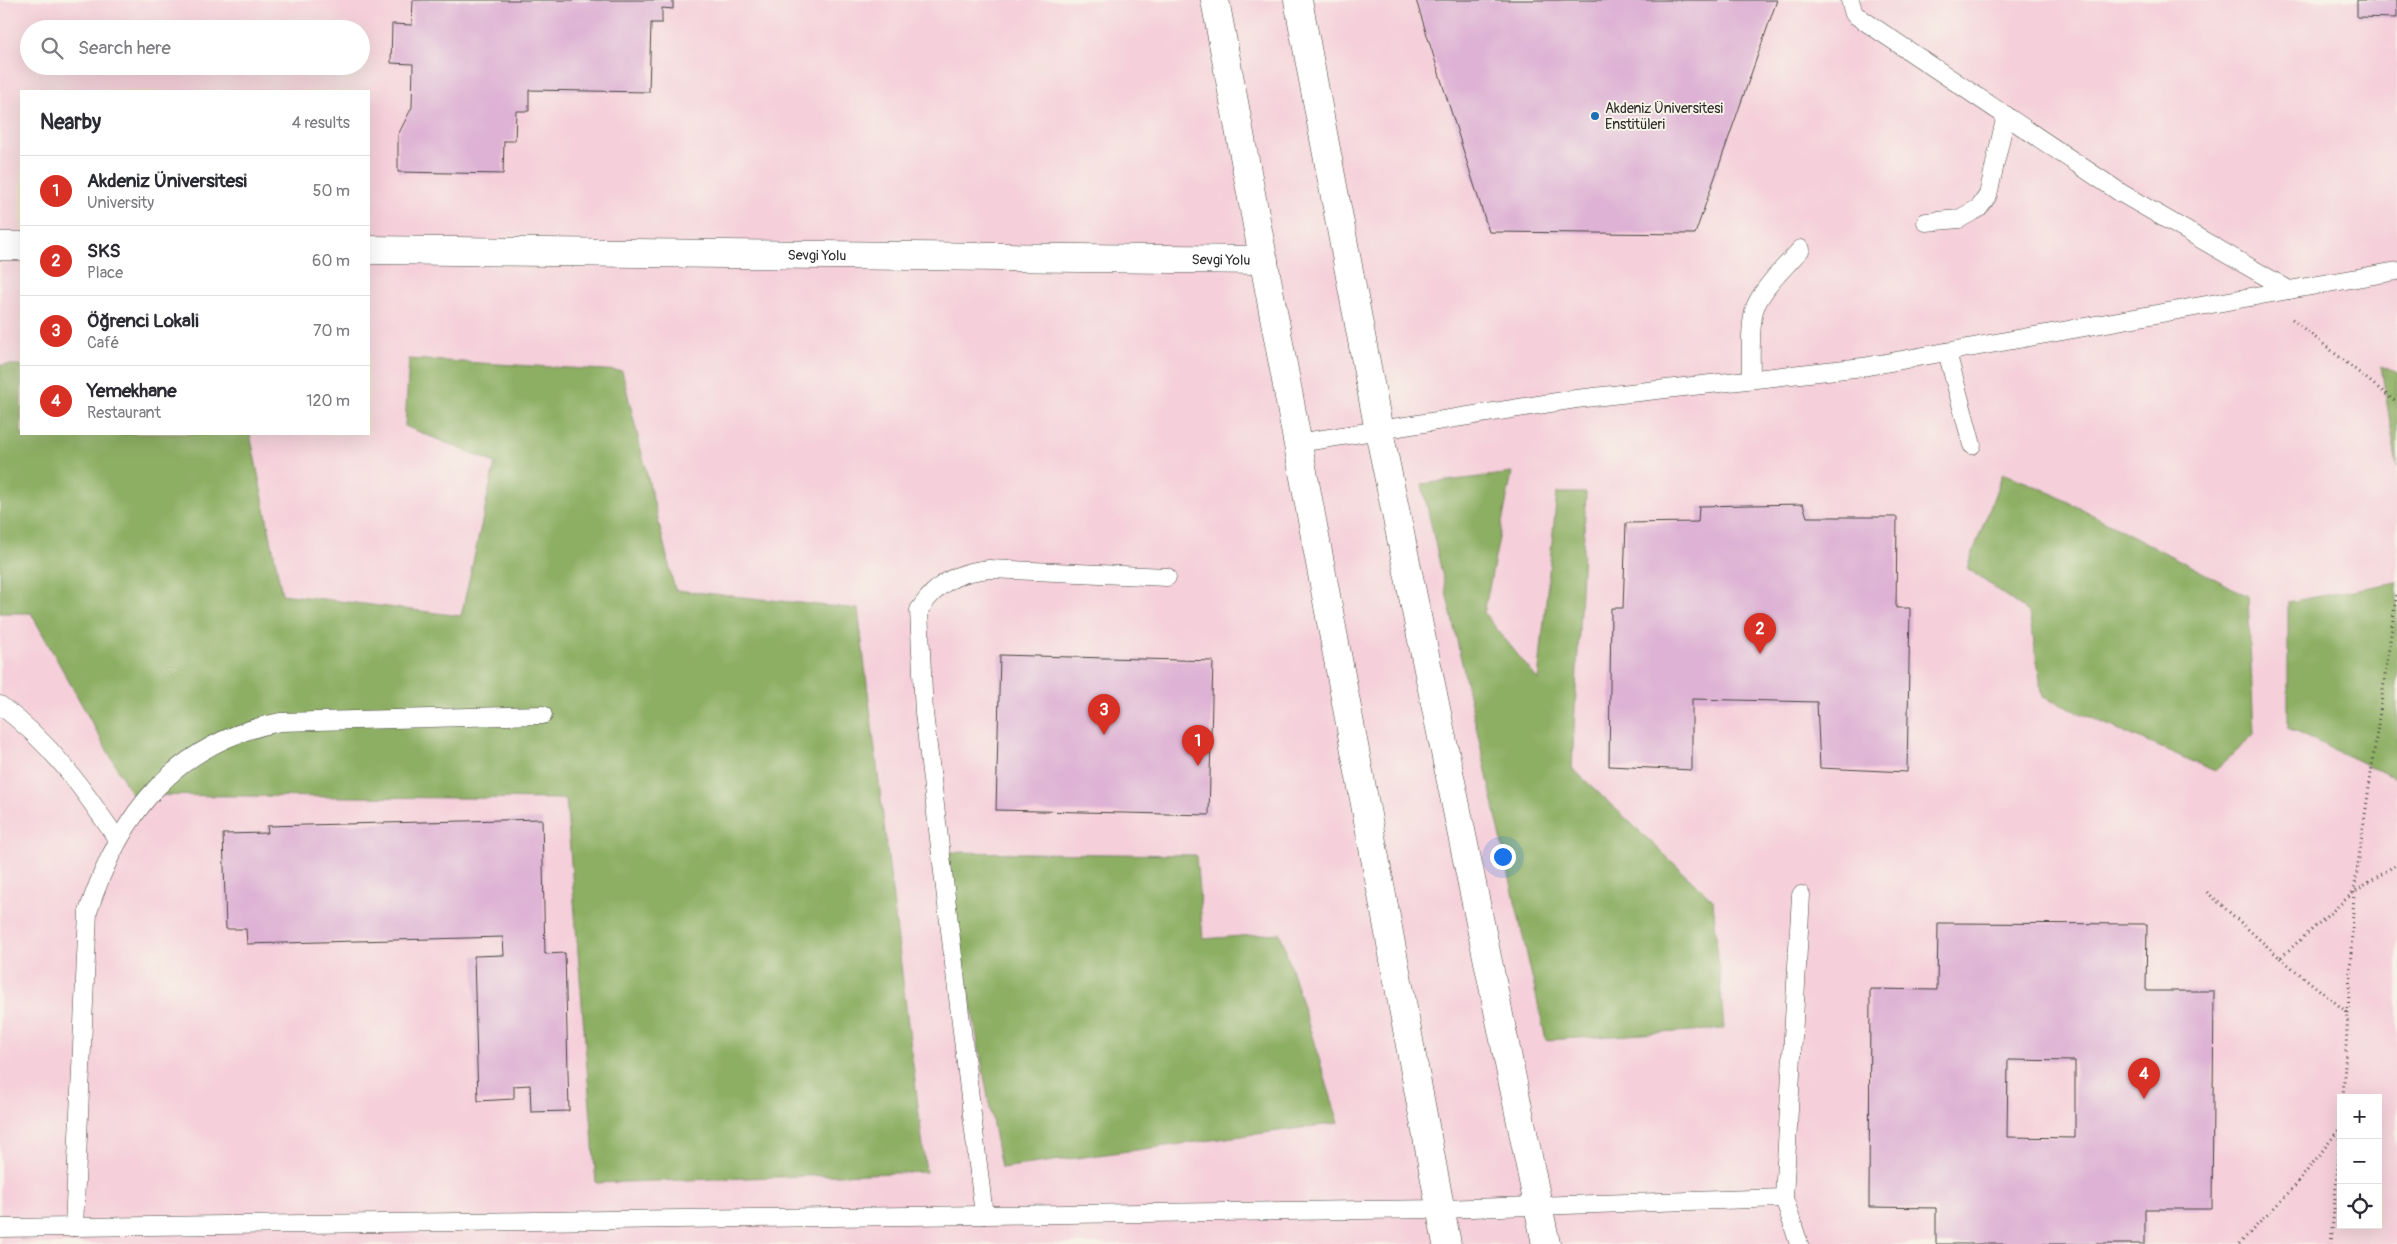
<!DOCTYPE html>
<html lang="en">
<head>
<meta charset="utf-8">
<style>
	body { margin:0; font-family:Pangolin,sans-serif; background:#f2f2f3; color:#2b2b33 }
	.controls { position:absolute; right:15px; bottom:15px; display:grid; overflow:hidden; border-radius:0px; box-shadow:0 5px 20px #0002 }
	.controls button { width:45px; height:45px; display:grid; place-items:center; padding:0; border:0; border-bottom:1px solid #e1e1e2; background:#fff; color:#2b2b33; font:25px sans-serif }
	.you { position:absolute; left:1502px; top:856px; width:18px; height:18px; margin:-12px; border:4px solid #fff; border-radius:50%; background:#1a73e8; box-shadow:0 0 0 8px #1a73e833 }
	.badge { display:grid; place-items:center; width:32px; height:32px; border-radius:50%; background:#d93025; color:#fff; font-size:16px; font-weight:700 }
	.pin { position:absolute; translate:-50% -41px; filter:drop-shadow(0 1px 2px #0008) }
	.pin::after { content:''; position:absolute; top:26px; width:18px; height:15px; background:inherit; clip-path:polygon(0 0,100% 0,50% 100%) }
	.list { margin:0; padding:0; list-style:none }
	h2 { display:flex; justify-content:space-between; align-items:center; height:65px; margin:0; padding:0 20px; font-size:21px }
	h2 small { font-size:16px; font-weight:400; color:#7c7c81 }
	.list li { display:grid; grid-template-columns:32px 1fr auto; gap:15px; align-items:center; box-sizing:border-box; height:70px; padding:0 20px; border-top:1px solid #e1e1e2 }
	.list b { display:block; font-size:19px; white-space:nowrap }
	.list p { margin:0; font-size:16px; white-space:nowrap; color:#7c7c81 }
	.list em { font-size:16px; font-style:normal; color:#7c7c81 }
	.icon { flex:none; width:28px; height:28px; fill:none; stroke:currentColor; stroke-width:2; stroke-linecap:round; stroke-linejoin:round }
	.map { position:relative; flex:none; width:2397px; height:1244px; overflow:hidden }
	.search { position:absolute; background:#fff; box-shadow:0 5px 20px #0002; left:20px; top:20px; width:350px; height:55px; display:flex; align-items:center; gap:12px; box-sizing:border-box; padding:0 18px; border-radius:28px; color:#7c7c81; font-size:19px }
	.panel { position:absolute; background:#fff; box-shadow:0 5px 20px #0002; left:20px; top:90px; width:350px; height:345px; border-radius:0px }
	.map>svg:first-child { display:block }
</style>
</head>
<body>
<div class="map">
<svg width="2397" height="1244" viewBox="0 0 2397 1244">
	<rect width="100%" height="100%" fill="#f7f3e8"/>
	<filter id="ink" filterUnits="userSpaceOnUse"><feTurbulence type="fractalNoise" baseFrequency=".02" numOctaves="2"/><feDisplacementMap in="SourceGraphic" scale="10" xChannelSelector="R" yChannelSelector="G"/><feConvolveMatrix kernelMatrix="1 2 1 2 8 2 1 2 1" color-interpolation-filters="sRGB"/></filter>
	<filter id="wash" filterUnits="userSpaceOnUse"><feTurbulence type="fractalNoise" baseFrequency=".0096" numOctaves="4" result="noise"/><feDisplacementMap in="SourceGraphic" scale="20" xChannelSelector="R" yChannelSelector="G"/><feGaussianBlur stdDeviation="1.12" result="paint"/><feColorMatrix in="noise" values="0 0 0 0 0 0 0 0 0 0 0 0 0 0 0 0 0 1.4 0 .05"/><feComposite in="paint" operator="in"/></filter>
	<g filter="url(#wash)">
		<rect width="100%" height="100%" fill="#eddfbe"/>
		<!-- built -->
		<path fill="#f5cfda" fill-rule="evenodd" d="M 0,0 L 2397,0 L 2397,1244 L 0,1244 ZM 29,29 L 361,29 L 361,66 L 29,66 ZM 21,91 L 369,91 L 369,434 L 21,434 ZM 2341,1098 L 2378,1098 L 2378,1225 L 2341,1225 Z"/>
		<!-- forest -->
		<g fill="#8daf63" stroke="#5c6d47">
			<path d="M 409,359 L 622,371 L 675,590 L 858,609 L 926,1172 L 596,1183 L 566,799 L 132,795 L 31,613 L 0,613 L 0,365 L 21,365 L 21,434 L 250,434 L 282,594 L 461,616 L 495,463 L 405,426 Z"/>
			<path d="M 2381,366 L 2397,373 L 2397,467 Z"/>
			<path d="M 1512,473 L 1484,613 L 1538,680 L 1557,493 L 1586,493 L 1572,768 L 1713,900 L 1724,1029 L 1546,1040 L 1422,484 Z"/>
			<path d="M 2003,473 L 2045,490 L 2248,596 L 2254,734 L 2215,771 L 2043,697 L 2029,613 L 1967,568 Z"/>
			<path d="M 2397,582 L 2397,779 L 2288,728 L 2288,602 Z"/>
			<path d="M 943,852 L 1196,855 L 1203,939 L 1280,933 L 1339,1123 L 1001,1168 Z"/>
		</g>
		<g id="blocks">
			<!-- building -->
			<g fill="#deb2d4" fill-rule="evenodd">
				<path d="M 413,0 L 673,0 L 673,9 L 662,8 L 662,23 L 651,23 L 649,92 L 529,90 L 529,111 L 516,111 L 515,141 L 504,141 L 503,174 L 398,172 L 398,135 L 412,107 L 413,64 L 391,63 L 392,24 L 412,25 Z"/>
				<path d="M 1416,0 L 1777,0 L 1695,234 L 1489,232 Z"/>
				<path d="M 2357,0 L 2397,0 L 2397,18 L 2357,17 Z"/>
				<path d="M 1803,504 L 1807,517 L 1897,517 L 1896,608 L 1910,608 L 1907,772 L 1820,768 L 1817,702 L 1692,699 L 1692,770 L 1609,766 L 1611,608 L 1623,608 L 1626,523 L 1698,522 L 1699,506 Z"/>
				<path d="M 1000,655 L 1213,661 L 1209,815 L 996,810 Z"/>
				<path d="M 542,819 L 545,954 L 565,953 L 569,1111 L 531,1112 L 530,1085 L 514,1086 L 514,1099 L 478,1101 L 474,956 L 504,955 L 503,937 L 247,944 L 246,929 L 226,929 L 223,834 L 268,833 L 267,826 Z"/>
				<path d="M 1938,923 L 2147,924 L 2146,991 L 2214,991 L 2212,1209 L 2145,1209 L 2145,1244 L 1936,1244 L 1936,1208 L 1869,1207 L 1870,989 L 1937,990 ZM 2008,1060 L 2075,1061 L 2075,1138 L 2007,1137 Z"/>
			</g>
		</g>
	</g>
	<g filter="url(#ink)">
		<use href="#blocks" fill-opacity="0" stroke="#484641" stroke-width="1"/>
		<g fill="none" stroke-linecap="round" stroke-linejoin="round">
			<defs>
				<g id="lane">
					<path d="M 1850,0 L 1854,14 L 2121,193 L 2289,290 L 2397,271"/>
					<path d="M 1926,222 L 1959,219 L 1979,208 L 1988,195 L 2006,115"/>
					<path d="M 1947,352 L 1972,445"/>
					<path d="M 1751,379 C 1751,361 1749,320 1756,305 C 1766,284 1786,266 1801,249"/>
					<path d="M 1298,443 L 1576,399 L 1863,367 L 2289,290"/>
					<path d="M 0,705 C 52,744 81,786 117,839"/>
					<path d="M 984,1215 L 924,713 L 919,610 C 937,583 957,572 989,569 L 1167,577"/>
					<path d="M 74,1227 L 88,912 C 120,814 174,743 280,722 L 543,715"/>
					<path d="M 0,1228 L 1441,1209 L 1784,1198"/>
					<path d="M 1799,1244 L 1784,1198 L 1801,895"/>
				</g>
				<g id="street">
					<path d="M 1215,0 L 1447,1244"/>
					<path d="M 1298,0 L 1379,431 L 1546,1244"/>
					<path d="M 0,246 L 21,246"/>
					<path id="s1" d="M 369,250 L 1264,260"/>
				</g>
			</defs>
			<!-- lane casing -->
			<use href="#lane" stroke="#484641" stroke-width="19"/>
			<!-- street casing -->
			<use href="#street" stroke="#484641" stroke-width="29"/>
			<!-- path -->
			<g stroke="#484641" stroke-width="3" stroke-dasharray="1 4" stroke-linecap="butt">
				<path d="M 2292,319 L 2397,403"/>
				<path d="M 2207,892 L 2280,958 L 2354,892 L 2397,864"/>
				<path d="M 2280,958 L 2348,1013 L 2343,1098"/>
				<path d="M 2348,1013 L 2354,892 L 2397,592"/>
				<path d="M 2239,1244 L 2295,1186 L 2341,1127"/>
				<path d="M 2331,1244 L 2341,1130"/>
			</g>
			<!-- lane -->
			<use href="#lane" stroke="#fff" stroke-width="18"/>
			<!-- street -->
			<use href="#street" stroke="#fff" stroke-width="28"/>
		</g>
	</g>
	<!-- markers -->
	<circle fill="#1f6fb2" stroke="#f7f3e8" stroke-width="2" cx="1595" cy="116" r="5"/>
	<g text-anchor="middle" stroke-width="4" stroke-linejoin="round" paint-order="stroke">
		<!-- poi labels -->
		<g font-size="14" fill="#2b2b2b" stroke="#f7f3e8" text-anchor="start">
			<text x="1605" y="113">Akdeniz Üniversitesi<tspan x="1605" dy="16">Enstitüleri</tspan></text>
		</g>
		<!-- street labels -->
		<g font-size="14" fill="#2b2b2b" stroke="#f7f3e8">
			<text dy="5" stroke="none"><textPath href="#s1" startOffset="448">Sevgi Yolu</textPath></text>
			<text dy="5" stroke="none"><textPath href="#s1" startOffset="852">Sevgi Yolu</textPath></text>
		</g>
	</g>
</svg>
<div class="controls">
<button>+</button>
<button>−</button>
<button><svg class="icon" aria-label="locate" viewBox="0 0 24 24"><circle cx="12" cy="12" r="6"/><path d="M12 2v4M12 18v4M2 12h4M18 12h4"/></svg></button>
</div>
<div class="you"></div>
<div class="pin badge" style="left:1198px;top:766px">1</div>
<div class="pin badge" style="left:1760px;top:654px">2</div>
<div class="pin badge" style="left:1104px;top:735px">3</div>
<div class="pin badge" style="left:2144px;top:1099px">4</div>
<div class="search"><svg class="icon" aria-label="search" viewBox="0 0 24 24"><circle cx="10" cy="10" r="6"/><path d="M15 15l6 6"/></svg>Search here</div>
<section class="panel">
<h2>Nearby<small>4 results</small></h2>
<ul class="list">
<li><span class="badge">1</span><div><b>Akdeniz Üniversitesi</b><p>University</p></div><em>50 m</em></li>
<li><span class="badge">2</span><div><b>SKS</b><p>Place</p></div><em>60 m</em></li>
<li><span class="badge">3</span><div><b>Öğrenci Lokali</b><p>Café</p></div><em>70 m</em></li>
<li><span class="badge">4</span><div><b>Yemekhane</b><p>Restaurant</p></div><em>120 m</em></li>
</ul>
</section>
</div>
</body>
</html>
